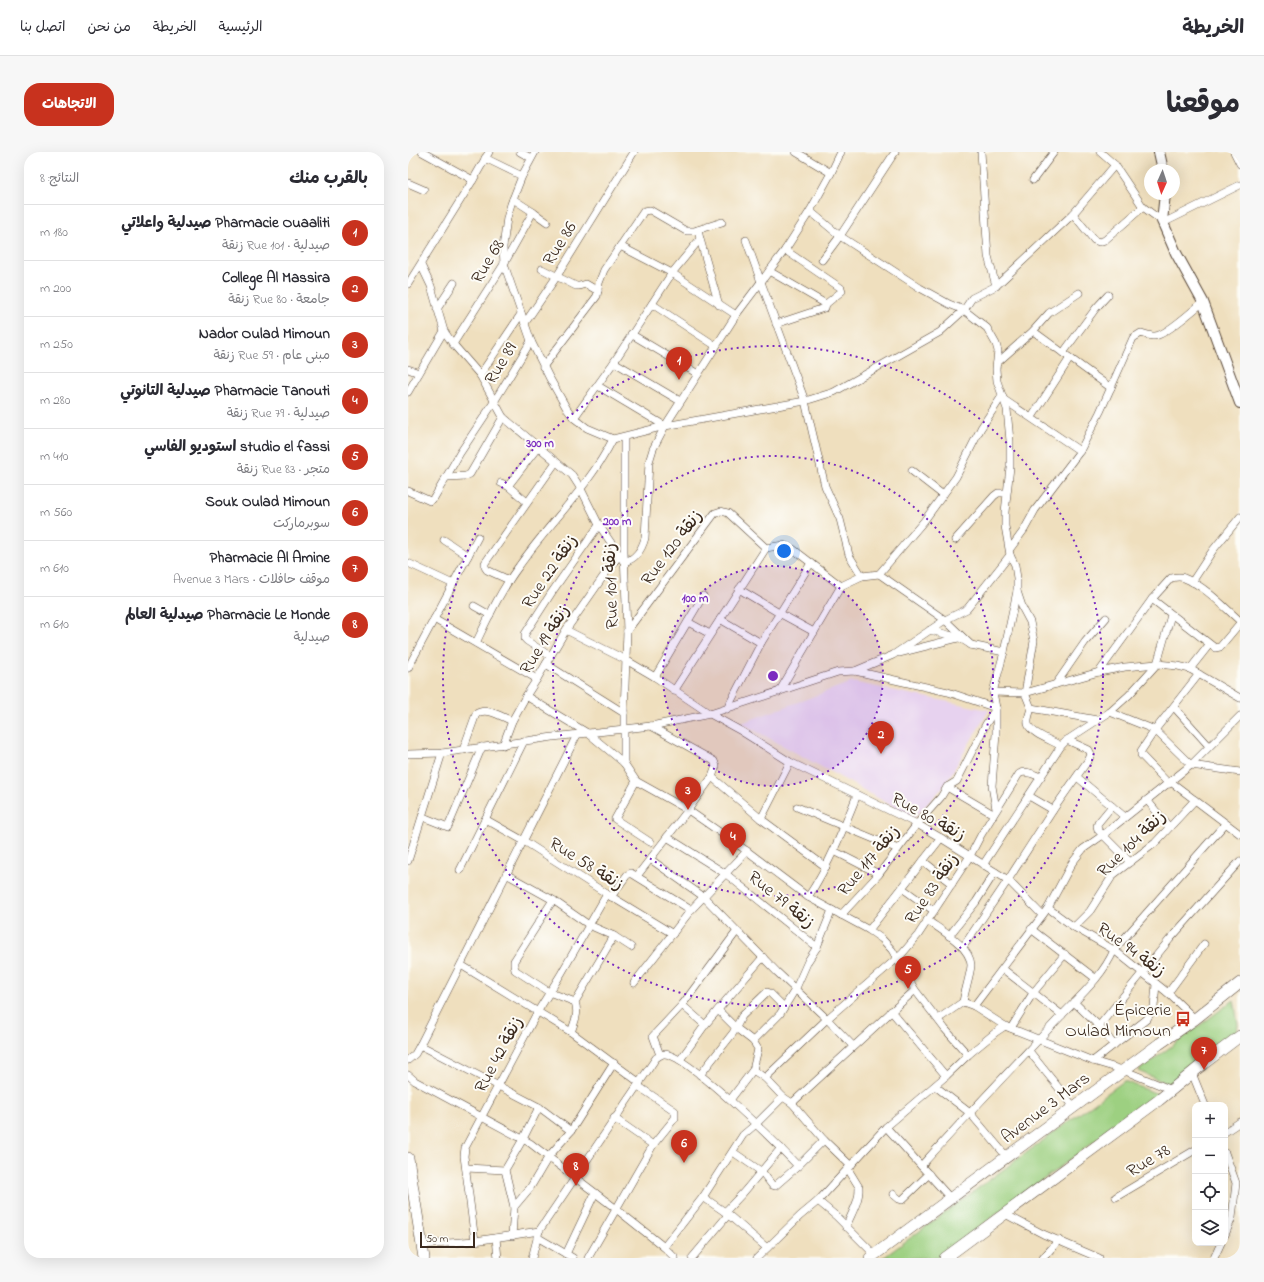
<!DOCTYPE html>
<html lang="ar">
<head>
<meta charset="utf-8">
<style>
	body { margin:0; font-family:"Indie Flower","Playpen Sans Arabic",sans-serif; background:#f7f7f7; color:#2b2b33; direction:rtl }
	.controls { position:absolute; right:12px; bottom:12px; display:grid; overflow:hidden; border-radius:8px; box-shadow:0 4px 16px #0002 }
	.controls button { width:36px; height:36px; display:grid; place-items:center; padding:0; border:0; border-bottom:1px solid #e1e1e2; background:#fff; color:#2b2b33; font:20px sans-serif }
	.compass { position:absolute; left:736px; top:12px; width:36px; height:36px; border-radius:50%; background:#fff; box-shadow:0 4px 16px #0002; rotate:183deg }
	.scale { position:absolute; left:12px; bottom:10px; width:55px; box-sizing:border-box; padding-left:4px; border:2px solid #3b2a1e; border-top:0; font-size:11px; line-height:14px; white-space:nowrap; color:#3b2a1e; -webkit-text-stroke:3px #fdfcf7; paint-order:stroke }
	.you { position:absolute; left:376px; top:399px; width:14px; height:14px; margin:-10px; border:3px solid #fff; border-radius:50%; background:#1a73e8; box-shadow:0 0 0 6px #1a73e833 }
	.badge { display:grid; place-items:center; width:26px; height:26px; border-radius:50%; background:#c8321e; color:#fff; font-size:13px; font-weight:700 }
	.pin { position:absolute; translate:-50% -33px; filter:drop-shadow(0 1px 2px #0008) }
	.pin::after { content:''; position:absolute; top:21px; width:14px; height:12px; background:inherit; clip-path:polygon(0 0,100% 0,50% 100%) }
	.list { margin:0; padding:0; list-style:none }
	h2 { display:flex; justify-content:space-between; align-items:center; height:52px; margin:0; padding:0 16px; font-size:17px }
	h2 small { font-size:13px; font-weight:400; color:#7c7c81 }
	.list li { display:grid; grid-template-columns:26px 1fr auto; gap:12px; align-items:center; box-sizing:border-box; height:56px; padding:0 16px; border-top:1px solid #e1e1e2 }
	.list b { display:block; font-size:15px; white-space:nowrap }
	.list p { margin:0; font-size:13px; white-space:nowrap; color:#7c7c81 }
	.list em { font-size:13px; font-style:normal; color:#7c7c81 }
	.icon { flex:none; width:22px; height:22px; fill:none; stroke:currentColor; stroke-width:2; stroke-linecap:round; stroke-linejoin:round }
	.map { position:relative; flex:none; width:832px; height:1106px; overflow:hidden; direction:ltr; border-radius:16px }
	header { display:flex; align-items:center; gap:24px; box-sizing:border-box; height:56px; padding:0 20px; background:#fff; border-bottom:1px solid #e1e1e2 }
	header strong { font-size:19px }
	nav { display:flex; gap:22px; margin-inline-start:auto; font-size:14px }
	.intro { display:flex; align-items:center; justify-content:space-between; box-sizing:border-box; height:96px; padding:0 24px }
	h1 { margin:0; font-size:28px }
	.button { padding:10px 18px; border-radius:16px; background:#c8321e; color:#fff; font-size:14px; font-weight:700 }
	main { display:flex; gap:24px; padding:0 24px }
	aside { flex:1; background:#fff; border-radius:16px; box-shadow:0 4px 16px #0002 }
	.map>svg:first-child { display:block }
</style>
</head>
<body>
<header>
<strong>الخريطة</strong>
<nav><a>الرئيسية</a><a>الخريطة</a><a>من نحن</a><a>اتصل بنا</a></nav>
</header>
<div class="intro"><h1>موقعنا</h1><a class="button">الاتجاهات</a></div>
<main>
<div class="map">
<svg width="832" height="1106" viewBox="0 0 832 1106">
	<rect width="100%" height="100%" fill="#fdfcf7"/>
	<filter id="ink" filterUnits="userSpaceOnUse"><feTurbulence type="fractalNoise" baseFrequency=".025" numOctaves="2"/><feDisplacementMap in="SourceGraphic" scale="8" xChannelSelector="R" yChannelSelector="G"/><feConvolveMatrix kernelMatrix="1 2 1 2 8 2 1 2 1" color-interpolation-filters="sRGB"/></filter>
	<filter id="wash" filterUnits="userSpaceOnUse"><feTurbulence type="fractalNoise" baseFrequency=".012" numOctaves="4" result="noise"/><feDisplacementMap in="SourceGraphic" scale="16" xChannelSelector="R" yChannelSelector="G"/><feGaussianBlur stdDeviation="0.9" result="paint"/><feColorMatrix in="noise" values="0 0 0 0 0 0 0 0 0 0 0 0 0 0 0 0 0 1.4 0 .05"/><feComposite in="paint" operator="in"/></filter>
	<g filter="url(#wash)">
		<rect width="100%" height="100%" fill="#efdfbe"/>
		<!-- built -->
		<path fill="#e7d2ef" d="M 444,530 L 581,558 L 537,633 L 506,666 L 334,571 Z"/>
		<!-- green -->
		<g fill="#9dd081" stroke="#6c7d50">
			<path d="M 826,848 L 830,873 L 827,887 L 763,933 L 730,919 Z"/>
			<path d="M 716,929 L 750,942 L 530,1106 L 475,1106 Z"/>
		</g>
	</g>
	<g filter="url(#ink)">
		<g fill="none" stroke-linecap="round" stroke-linejoin="round">
			<defs>
				<g id="street">
					<path d="M 14,0 L 65,28"/>
					<path d="M 112,0 L 123,6"/>
					<path d="M 127,0 L 114,24 L 103,52 L 99,66 L 95,95 L 96,112 L 123,189 L 141,225 L 159,257 L 166,266 L 179,276 L 205,287 L 257,274 L 328,163 L 377,98 L 402,59 L 423,21 L 433,0"/>
					<path d="M 388,0 L 423,21"/>
					<path d="M 573,0 L 580,104 L 588,134"/>
					<path d="M 692,0 L 707,13 L 735,55 L 754,69"/>
					<path d="M 826,0 L 832,12"/>
					<path d="M 77,6 L 114,24"/>
					<path d="M 625,28 L 646,0"/>
					<path d="M 0,31 L 16,38"/>
					<path d="M 402,59 L 432,84 L 512,136 L 541,152 L 556,158 L 570,169 L 579,176 L 588,192 L 590,199 L 588,217 L 589,229 L 599,257 L 602,289 L 602,315 L 597,360 L 597,374 L 602,403 L 607,413 L 609,426 L 609,439 L 596,500 L 585,540 L 588,556 L 588,582 L 584,634 L 588,657"/>
					<path d="M 125,60 L 139,70"/>
					<path d="M 665,62 L 686,88 L 691,90 L 697,88 L 735,55"/>
					<path d="M 755,71 L 832,33"/>
					<path d="M 292,87 L 311,153"/>
					<path d="M 338,88 L 353,130 L 397,249 L 417,334 L 432,367 L 441,403 L 454,424"/>
					<path d="M 212,94 L 264,121 L 328,163"/>
					<path d="M 414,108 L 432,84 L 487,0"/>
					<path d="M 13,113 L 23,134 L 36,179 L 45,192 L 72,223 L 95,265 L 164,323 L 173,337 L 191,373 L 216,410 C 228,407 234,397 237,386 L 241,310 L 245,297 L 257,274"/>
					<path d="M 134,117 L 168,134 L 171,134 L 178,132 L 190,139"/>
					<path d="M 361,119 L 418,152"/>
					<path d="M 0,132 L 65,28 L 81,0"/>
					<path d="M 244,152 L 308,194"/>
					<path d="M 29,157 L 46,131"/>
					<path d="M 117,171 L 149,124 L 226,0"/>
					<path d="M 368,172 L 416,156 L 417,156 L 418,152 L 434,139 L 433,136 L 377,98"/>
					<path d="M 625,179 L 703,236"/>
					<path d="M 223,182 L 290,222"/>
					<path d="M 45,192 L 96,112 L 125,60 L 105,47"/>
					<path d="M 655,201 L 688,156 L 700,143"/>
					<path d="M 206,210 L 272,249"/>
					<path d="M 589,211 L 625,179 L 641,161 L 671,141"/>
					<path d="M 135,215 L 189,144 L 191,131 L 196,118 L 236,59 L 242,58 L 278,79 L 286,79 L 314,70"/>
					<path d="M 0,217 L 11,221"/>
					<path d="M 72,223 L 113,162"/>
					<path d="M 190,234 L 257,274 L 397,249 L 426,240 L 532,180 L 556,158 L 564,146 L 588,134 L 665,62 L 707,13"/>
					<path d="M 0,240 L 36,179"/>
					<path d="M 595,247 L 672,299"/>
					<path d="M 624,265 L 662,206"/>
					<path d="M 166,266 L 206,210 L 264,121 L 292,87 L 290,78"/>
					<path d="M 216,286 L 216,400 L 219,479 L 216,561 L 216,611"/>
					<path d="M 504,319 L 535,343"/>
					<path d="M 39,325 L 58,324 L 62,322 L 95,265"/>
					<path d="M 93,331 L 100,334 L 119,350"/>
					<path d="M 100,334 L 130,295"/>
					<path d="M 0,339 L 22,349 L 26,346 L 52,301 L 86,250 L 123,189"/>
					<path d="M 36,388 L 60,404"/>
					<path d="M 547,388 L 586,344 L 590,341 L 598,341"/>
					<path d="M 602,397 L 616,378 L 627,358 L 672,299 L 692,260 L 725,186 L 733,181 C 737,182 742,184 746,184 C 755,185 787,157 795,150"/>
					<path d="M 0,411 L 45,432"/>
					<path d="M 471,422 L 537,468 L 563,493"/>
					<path d="M 101,428 L 79,418 L 77,415 L 77,411 L 148,310"/>
					<path d="M 784,430 L 805,398 L 832,365"/>
					<path d="M 331,437 L 371,461 L 406,480"/>
					<path d="M 609,439 L 615,457 L 622,470 L 626,489 L 617,541 L 623,556 C 622,561 619,566 620,572 C 622,581 645,589 653,594"/>
					<path d="M 744,447 L 807,496 L 812,495 L 832,471"/>
					<path d="M 66,454 L 82,463"/>
					<path d="M 26,467 L 129,527"/>
					<path d="M 312,467 L 353,491"/>
					<path d="M 280,470 L 302,482"/>
					<path d="M 158,478 L 218,508 L 247,525 L 302,562 L 333,579 L 382,610 L 509,672 L 533,686 L 600,728 L 634,763"/>
					<path d="M 522,478 L 552,486 L 563,493 L 596,500"/>
					<path d="M 219,479 L 307,361 L 313,359 L 320,361 L 358,396"/>
					<path d="M 68,491 C 81,464 93,438 111,414 C 141,371 181,335 205,287"/>
					<path d="M 491,501 L 550,486"/>
					<path d="M 142,504 L 119,489 L 117,487 L 117,482 L 144,440 L 191,373"/>
					<path d="M 138,512 L 216,561"/>
					<path d="M 0,516 L 70,385"/>
					<path d="M 782,517 L 801,493"/>
					<path d="M 447,519 L 485,503 L 537,468 L 559,457 L 602,403"/>
					<path d="M 691,520 L 744,447 L 763,426 C 768,425 772,424 776,426 C 797,434 815,454 832,469"/>
					<path d="M 247,525 L 295,444"/>
					<path d="M 648,532 L 677,490 L 698,466"/>
					<path d="M 266,539 L 358,396 L 375,393 L 385,397 L 433,434"/>
					<path d="M 371,540 L 433,434 L 454,424 L 471,422 L 516,369 L 535,343 L 548,325 L 573,276 L 594,244"/>
					<path d="M 585,540 L 617,541 L 691,520 L 717,515 L 749,512 L 770,514 L 782,517 L 832,546"/>
					<path d="M 118,544 L 181,582 L 216,611 L 228,629 L 280,658 L 339,699 L 400,745 L 461,778 L 474,787 L 484,798 L 507,838 L 537,877 L 560,903"/>
					<path d="M 766,555 L 801,594"/>
					<path d="M 623,556 L 689,568"/>
					<path d="M 319,557 L 353,491 L 403,411"/>
					<path d="M 702,560 L 747,578 L 783,613 L 832,620"/>
					<path d="M 95,593 L 104,569 L 118,544 L 129,527 L 158,478 L 204,412 L 212,403"/>
					<path d="M 55,598 L 68,562 C 78,554 94,565 104,569"/>
					<path d="M 0,602 L 34,601 L 145,585 L 243,574 L 302,562 L 430,520 L 447,519 L 540,540 L 588,556"/>
					<path d="M 304,625 L 353,667 L 418,715"/>
					<path d="M 669,625 L 717,665"/>
					<path d="M 228,629 L 207,667 L 242,690"/>
					<path d="M 763,630 L 832,682"/>
					<path d="M 761,632 L 733,603 L 733,599 L 747,578 L 791,522"/>
					<path d="M 539,635 L 585,662"/>
					<path d="M 621,644 L 645,658"/>
					<path d="M 739,648 L 761,675"/>
					<path d="M 704,654 L 690,671 L 689,674 L 690,678 L 722,710"/>
					<path d="M 389,655 L 490,697"/>
					<path d="M 15,665 L 40,675 L 74,595"/>
					<path d="M 77,667 L 116,689 L 199,742 L 265,782"/>
					<path d="M 353,667 L 382,610"/>
					<path d="M 259,685 L 318,722 L 409,795"/>
					<path d="M 426,699 L 471,722"/>
					<path d="M 242,707 L 296,745 L 369,820 L 419,867 L 445,894"/>
					<path d="M 0,709 L 34,601"/>
					<path d="M 515,709 L 544,732"/>
					<path d="M 575,713 L 653,594 L 659,588 L 702,560 L 721,543 L 749,512 L 763,463"/>
					<path d="M 52,718 L 116,589"/>
					<path d="M 98,722 L 145,748 L 181,773 L 206,784 L 223,795"/>
					<path d="M 229,724 L 280,658 L 304,625 L 308,614 L 306,609 L 243,574"/>
					<path d="M 494,736 L 526,759"/>
					<path d="M 203,745 L 219,723 L 223,721 L 283,758"/>
					<path d="M 400,745 C 421,713 435,678 449,643"/>
					<path d="M 145,748 L 106,809 L 106,813 L 107,818 L 141,840 L 167,850"/>
					<path d="M 640,756 L 666,775 L 706,798 L 760,841 L 787,867"/>
					<path d="M 433,763 L 471,722 L 509,672 L 533,645 L 539,635 L 549,629 L 578,572 L 588,556"/>
					<path d="M 519,768 C 534,779 562,794 563,813 C 563,820 556,842 555,850 L 566,854 L 597,874 L 685,909 L 715,918 L 764,938"/>
					<path d="M 666,775 L 682,759 L 705,723 L 747,691 L 787,648"/>
					<path d="M 623,777 L 687,826"/>
					<path d="M 461,778 L 533,686"/>
					<path d="M 541,784 L 568,750 L 587,720"/>
					<path d="M 555,795 L 600,728 L 645,658 L 681,607 L 683,602 L 681,598 L 659,588"/>
					<path d="M 53,813 L 163,880 L 232,931"/>
					<path d="M 595,817 L 654,863"/>
					<path d="M 226,831 L 283,758 L 339,699"/>
					<path d="M 760,841 L 796,792"/>
					<path d="M 667,851 L 691,874 L 706,893"/>
					<path d="M 274,853 L 297,873"/>
					<path d="M 566,854 L 640,756 L 664,711 L 675,697 L 695,683 L 783,613 L 832,564"/>
					<path d="M 310,858 L 328,876 L 345,889 L 350,897 L 345,918 L 322,948"/>
					<path d="M 483,859 L 538,924"/>
					<path d="M 530,867 L 555,850"/>
					<path d="M 691,874 L 762,787 L 832,709"/>
					<path d="M 603,876 L 625,841 L 657,802"/>
					<path d="M 163,880 C 167,869 171,861 167,850 L 206,784"/>
					<path d="M 345,889 L 372,862 L 388,836 L 400,809 L 409,795 L 424,758"/>
					<path d="M 12,893 L 131,955 L 163,979"/>
					<path d="M 621,899 L 666,955"/>
					<path d="M 252,903 L 245,884 L 274,853 L 329,779"/>
					<path d="M 0,908 L 7,902 L 12,893 L 169,583"/>
					<path d="M 272,908 L 297,873 L 355,805"/>
					<path d="M 685,909 L 739,867 L 746,855 L 748,832"/>
					<path d="M 345,918 L 357,926 L 375,945 L 384,951 L 416,988 L 443,1014"/>
					<path d="M 784,921 L 797,953"/>
					<path d="M 0,923 L 7,929 L 122,991 L 207,1056 L 256,1095 L 267,1106"/>
					<path d="M 292,923 L 325,881 L 334,864 L 359,840 L 362,841 L 376,855"/>
					<path d="M 357,926 L 419,867 L 494,802 L 510,783 L 562,704 L 573,683 L 611,622 C 617,617 626,623 633,625"/>
					<path d="M 527,934 L 562,961 L 599,1005"/>
					<path d="M 384,951 L 507,838"/>
					<path d="M 206,966 L 245,993"/>
					<path d="M 478,975 L 543,1047"/>
					<path d="M 817,980 L 832,970"/>
					<path d="M 325,1000 L 354,1020 L 364,1033 L 367,1034 L 390,1014 L 416,988"/>
					<path d="M 817,1001 L 828,1031 L 824,1066 L 817,1083"/>
					<path d="M 513,1014 C 559,963 606,914 653,864 C 672,844 695,824 706,798 L 817,672"/>
					<path d="M 58,1016 L 97,1018"/>
					<path d="M 485,1042 L 491,1047 L 494,1048 L 521,1022"/>
					<path d="M 295,1045 L 317,1060 L 359,1096"/>
					<path d="M 708,1045 L 787,998"/>
					<path d="M 410,1049 L 428,1064 L 467,1103"/>
					<path d="M 106,1055 L 122,1036 L 141,1004 L 163,979 L 206,911"/>
					<path d="M 317,1060 L 335,1041 L 373,996"/>
					<path d="M 597,1062 L 635,1082 L 691,1106"/>
					<path d="M 438,1075 C 443,1062 452,1049 451,1035 L 440,1017"/>
					<path d="M 104,1084 L 106,1055 L 97,1018 L 115,987 L 131,955"/>
					<path d="M 129,1085 L 165,1106"/>
					<path d="M 88,1086 L 90,1106"/>
					<path d="M 67,1089 L 56,1004 L 57,996 L 130,859 L 153,822 L 199,742"/>
					<path d="M 13,1093 L 67,1089 L 131,1079"/>
					<path d="M 256,1095 L 295,1045 L 335,983 L 348,972 L 375,945"/>
					<path d="M 158,1102 L 187,1041"/>
					<path d="M 124,1106 L 131,1079 L 248,906 C 250,905 253,902 256,902 C 278,901 371,994 390,1014"/>
					<path d="M 180,1106 L 245,993 L 267,966 L 267,959 L 230,934"/>
					<path d="M 284,1106 L 320,1063"/>
					<path d="M 349,1106 L 392,1064 L 410,1049 L 478,975 L 538,924 L 560,903 L 588,880 L 597,874"/>
					<path d="M 635,1106 L 651,1088"/>
					<path d="M 806,1106 L 813,1091"/>
				</g>
				<g id="secondary">
					<path d="M 751,0 L 755,18"/>
					<path d="M 757,42 L 754,69 L 755,71 L 768,101 L 795,150 L 832,251"/>
				</g>
				<g id="primary">
					<path d="M 0,1006 L 16,1106"/>
					<path d="M 462,1106 L 751,892 L 787,867 L 832,831"/>
					<path d="M 537,1106 L 751,948 L 795,912 L 832,884"/>
				</g>
			</defs>
			<!-- street casing -->
			<use href="#street" stroke="#564536" stroke-width="8"/>
			<!-- secondary casing -->
			<use href="#secondary" stroke="#564536" stroke-width="12"/>
			<!-- primary casing -->
			<use href="#primary" stroke="#564536" stroke-width="12"/>
			<!-- street -->
			<use href="#street" stroke="#fff" stroke-width="7"/>
			<!-- secondary -->
			<use href="#secondary" stroke="#fff" stroke-width="10"/>
			<!-- primary -->
			<use href="#primary" stroke="#fff" stroke-width="11"/>
		</g>
	</g>
	<!-- distance rings -->
	<circle cx="365" cy="524" r="110" fill="#7b2cbf" fill-opacity=".12"/>
	<g fill="none" stroke="#7b2cbf" stroke-width="2" stroke-dasharray="2 4">
		<circle cx="365" cy="524" r="110"/>
		<circle cx="365" cy="524" r="220"/>
		<circle cx="365" cy="524" r="330"/>
	</g>
	<!-- icons -->
	<defs>
		<symbol id="bus-bare" viewBox="-9 -9 18 18"><path d="M-5-6H5V4H4V6H2V4H-2V6H-4V4H-5ZM-3.5-4V0h7V-4ZM-3.5 1.2v1.5H-2V1.2ZM2 1.2v1.5H3.5V1.2Z" fill="#c8321e" stroke="#fdfcf7" stroke-width="2.5" paint-order="stroke"/></symbol>
	</defs>
	<g fill-rule="evenodd">
		<use href="#bus-bare" x="764" y="856" width="22" height="22"/>
	</g>
	<g text-anchor="middle" stroke-width="4" stroke-linejoin="round" paint-order="stroke">
		<!-- street labels -->
		<g font-size="18" fill="#3b2a1e" stroke="#fdfcf7">
			<text transform="translate(151 91) rotate(-58)" y="6">Rue 86</text>
			<text transform="translate(79 109) rotate(-59)" y="6">Rue 68</text>
			<text transform="translate(92 211) rotate(-59)" y="6">Rue 89</text>
			<text transform="translate(263 395) rotate(-53)" y="6">Rue 120 زنقة</text>
			<text transform="translate(141 419) rotate(-56)" y="6">Rue 22 زنقة</text>
			<text transform="translate(202 434) rotate(-92)" y="6">Rue 101 زنقة</text>
			<text transform="translate(136 487) rotate(-58)" y="6">Rue 19 زنقة</text>
			<text transform="translate(521 664) rotate(29)" y="6">Rue 80 زنقة</text>
			<text transform="translate(723 691) rotate(-44)" y="6">Rue 104 زنقة</text>
			<text transform="translate(460 708) rotate(-50)" y="6">Rue 117 زنقة</text>
			<text transform="translate(179 711) rotate(32)" y="6">Rue 58 زنقة</text>
			<text transform="translate(523 736) rotate(-56)" y="6">Rue 83 زنقة</text>
			<text transform="translate(374 747) rotate(39)" y="6">Rue 79 زنقة</text>
			<text transform="translate(724 797) rotate(36)" y="6">Rue 94 زنقة</text>
			<text transform="translate(90 902) rotate(-62)" y="6">Rue 42 زنقة</text>
			<text transform="translate(637 955) rotate(-37)" y="6">Avenue 3 Mars</text>
			<text transform="translate(740 1008) rotate(-31)" y="6">Rue 78</text>
		</g>
		<!-- poi labels -->
		<g font-size="18" fill="#3b2a1e" stroke="#fdfcf7" text-anchor="end">
			<text x="763" y="863">Épicerie<tspan x="763" dy="21">Oulad Mimoun</tspan></text>
		</g>
	</g>
	<circle cx="365" cy="524" r="6" fill="#7b2cbf" stroke="#fdfcf7" stroke-width="2"/>
	<g font-size="12" text-anchor="middle" font-weight="bold" fill="#7b2cbf" stroke="#fdfcf7" stroke-width="4" stroke-linejoin="round" paint-order="stroke">
		<text x="132" y="295">300 m</text>
		<text x="209" y="373">200 m</text>
		<text x="287" y="450">100 m</text>
	</g>
</svg>
<div class="controls">
<button>+</button>
<button>−</button>
<button><svg class="icon" aria-label="locate" viewBox="0 0 24 24"><circle cx="12" cy="12" r="6"/><path d="M12 2v4M12 18v4M2 12h4M18 12h4"/></svg></button>
<button><svg class="icon" aria-label="layers" viewBox="0 0 24 24"><path d="M12 4l9 5-9 5-9-5zM3 14l9 5 9-5"/></svg></button>
</div>
<svg class="compass" viewBox="-18 -18 36 36"><path d="M0-13l5 13h-10z" fill="#e53935"/><path d="M0 13l5-13h-10z" fill="#7c7c81"/></svg>
<div class="scale">50 m</div>
<div class="you"></div>
<div class="pin badge" style="left:271px;top:228px">1</div>
<div class="pin badge" style="left:473px;top:602px">2</div>
<div class="pin badge" style="left:280px;top:658px">3</div>
<div class="pin badge" style="left:325px;top:704px">4</div>
<div class="pin badge" style="left:500px;top:837px">5</div>
<div class="pin badge" style="left:276px;top:1011px">6</div>
<div class="pin badge" style="left:796px;top:918px">7</div>
<div class="pin badge" style="left:168px;top:1034px">8</div>
</div>
<aside>
<h2>بالقرب منك<small>النتائج: 8</small></h2>
<ul class="list">
<li><span class="badge">1</span><div><b>Pharmacie Ouaaliti صيدلية واعلاتي</b><p>صيدلية · Rue 101 زنقة</p></div><em>180 m</em></li>
<li><span class="badge">2</span><div><b>College Al Massira</b><p>جامعة · Rue 80 زنقة</p></div><em>200 m</em></li>
<li><span class="badge">3</span><div><b>Nador Oulad Mimoun</b><p>مبنى عام · Rue 59 زنقة</p></div><em>250 m</em></li>
<li><span class="badge">4</span><div><b>Pharmacie Tanouti صيدلية التانوتي</b><p>صيدلية · Rue 79 زنقة</p></div><em>280 m</em></li>
<li><span class="badge">5</span><div><b>studio el fassi استوديو الفاسي</b><p>متجر · Rue 83 زنقة</p></div><em>410 m</em></li>
<li><span class="badge">6</span><div><b>Souk Oulad Mimoun</b><p>سوبرماركت</p></div><em>560 m</em></li>
<li><span class="badge">7</span><div><b>Pharmacie Al Amine</b><p>موقف حافلات · Avenue 3 Mars</p></div><em>610 m</em></li>
<li><span class="badge">8</span><div><b>Pharmacie Le Monde صيدلية العالم</b><p>صيدلية</p></div><em>610 m</em></li>
</ul>
</aside>
</main>
</body>
</html>
